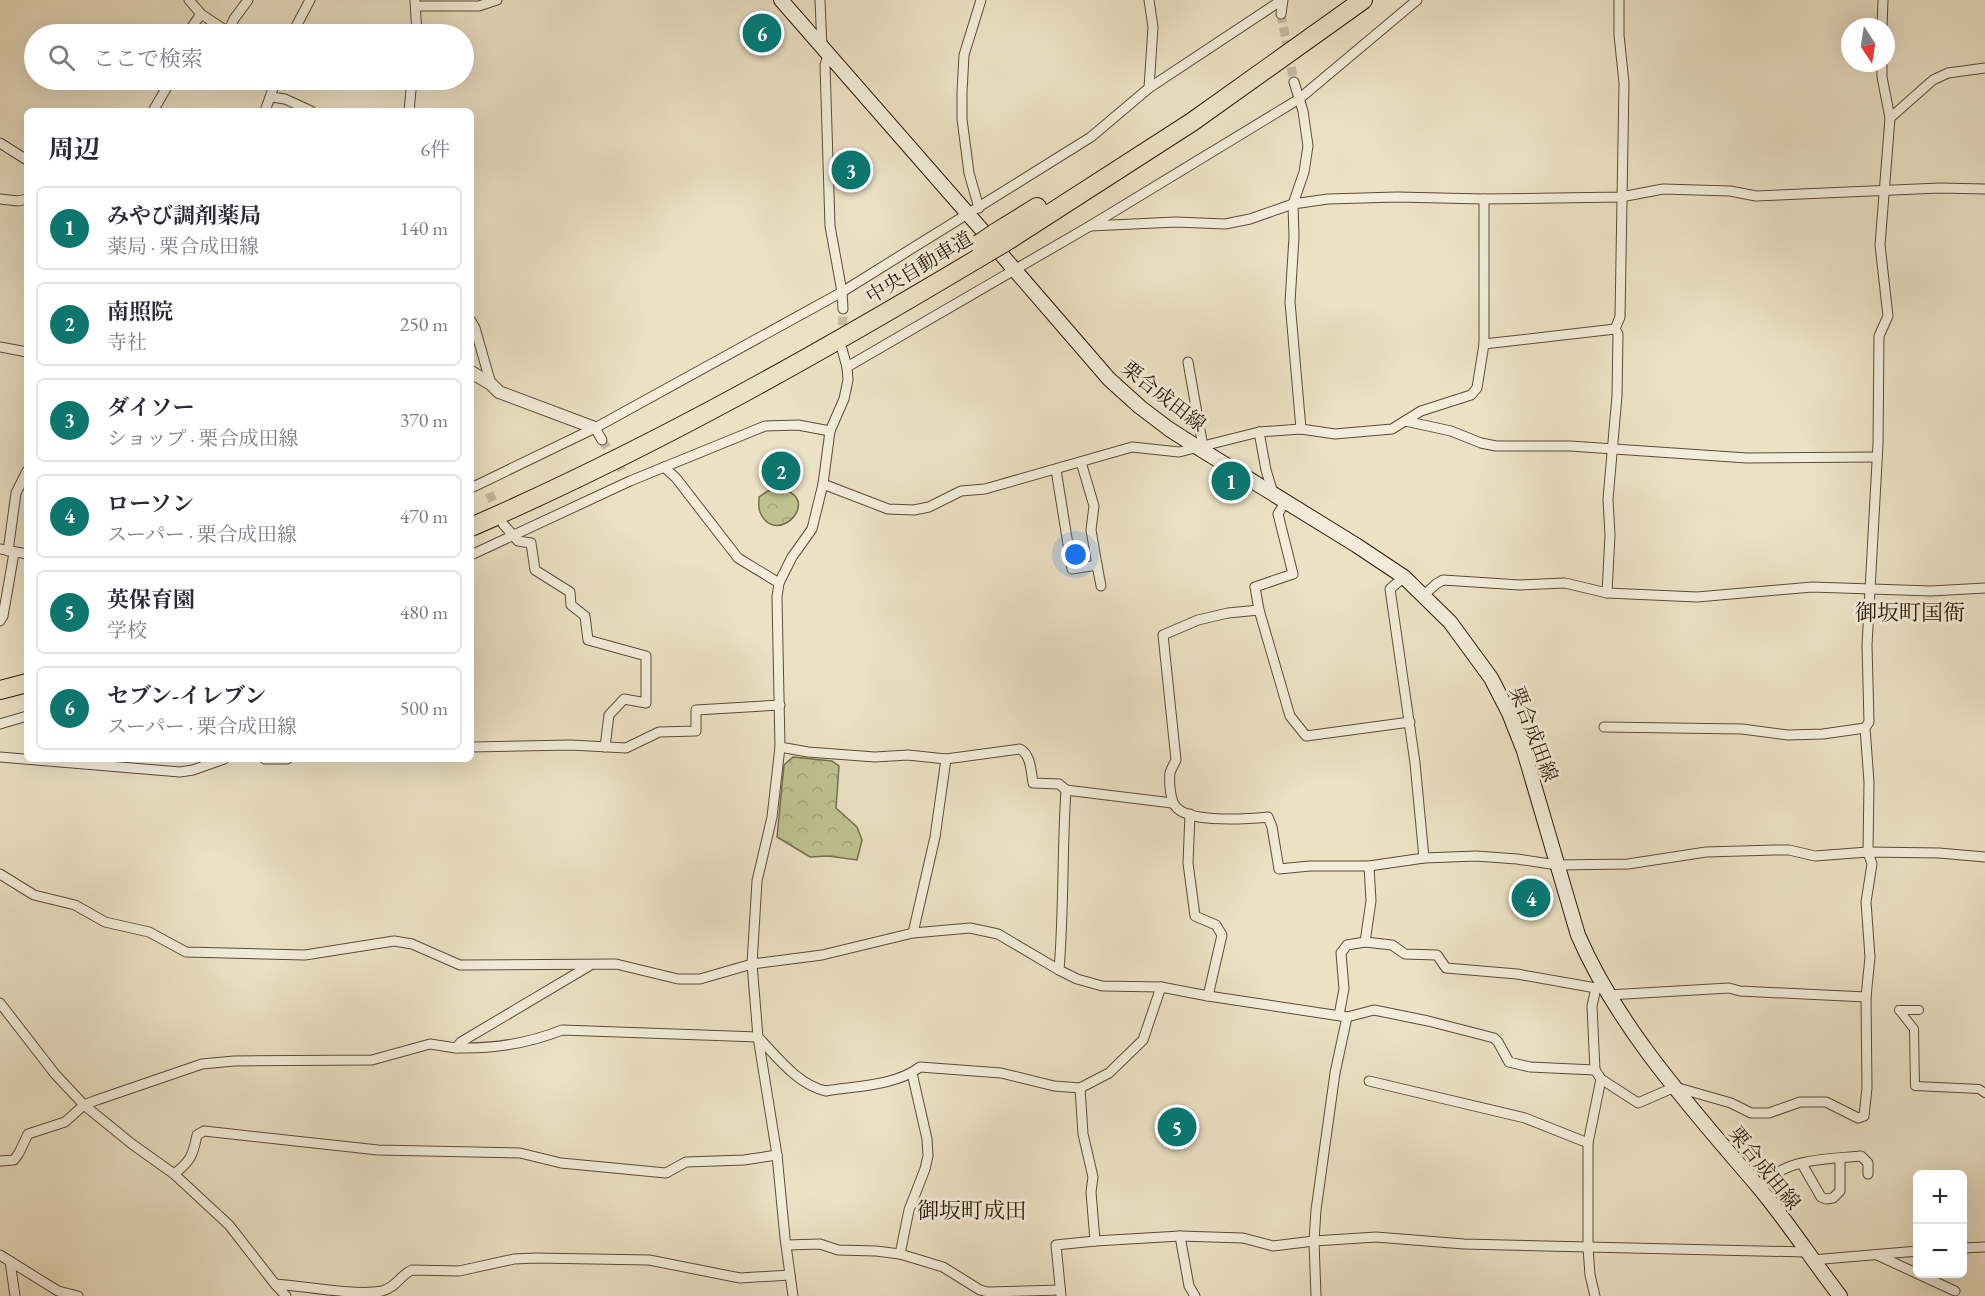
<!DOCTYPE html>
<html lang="ja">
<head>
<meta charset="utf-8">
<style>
	body { margin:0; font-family:"EB Garamond","Noto Serif JP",serif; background:#f7f7f7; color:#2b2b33 }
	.controls { position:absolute; right:18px; bottom:18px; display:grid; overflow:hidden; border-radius:9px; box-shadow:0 6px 24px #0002 }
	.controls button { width:54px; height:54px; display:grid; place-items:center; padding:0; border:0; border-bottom:2px solid #e1e1e2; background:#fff; color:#2b2b33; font:30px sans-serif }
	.compass { position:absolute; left:1841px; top:18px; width:54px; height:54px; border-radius:50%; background:#fff; box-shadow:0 6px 24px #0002; rotate:168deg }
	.you { position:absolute; left:1076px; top:555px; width:21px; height:21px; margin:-15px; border:4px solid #fff; border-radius:50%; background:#1a73e8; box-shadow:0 0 0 9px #1a73e833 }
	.badge { display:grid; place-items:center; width:39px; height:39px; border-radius:50%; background:#0f766e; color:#fff; font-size:20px; font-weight:700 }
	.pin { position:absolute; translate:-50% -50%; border:3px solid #fff; box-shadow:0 2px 6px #0006 }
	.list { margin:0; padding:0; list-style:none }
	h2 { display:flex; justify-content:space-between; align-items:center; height:78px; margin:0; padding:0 24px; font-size:26px }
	h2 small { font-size:20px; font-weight:400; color:#7c7c81 }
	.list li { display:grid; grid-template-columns:39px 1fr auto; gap:18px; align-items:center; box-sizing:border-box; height:84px; margin:0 12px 12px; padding:0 12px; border:2px solid #e1e1e2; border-radius:9px }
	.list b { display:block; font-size:22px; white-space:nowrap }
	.list p { margin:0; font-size:20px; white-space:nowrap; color:#7c7c81 }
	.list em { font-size:20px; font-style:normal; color:#7c7c81 }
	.icon { flex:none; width:33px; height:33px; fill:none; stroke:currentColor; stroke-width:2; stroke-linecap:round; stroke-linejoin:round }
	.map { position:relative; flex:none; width:1985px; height:1296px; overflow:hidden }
	.search { position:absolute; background:#fff; box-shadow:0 6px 24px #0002; left:24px; top:24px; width:450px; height:66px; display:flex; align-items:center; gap:15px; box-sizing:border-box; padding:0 21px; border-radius:33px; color:#7c7c81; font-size:22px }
	.panel { position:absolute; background:#fff; box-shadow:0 6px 24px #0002; left:24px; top:108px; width:450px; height:654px; border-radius:9px }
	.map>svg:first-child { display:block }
</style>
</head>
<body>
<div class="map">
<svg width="1985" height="1296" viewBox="0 0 1985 1296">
	<defs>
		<pattern id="forest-crowns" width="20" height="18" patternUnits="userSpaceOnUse" patternTransform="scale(1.5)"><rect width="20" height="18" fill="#bfc18f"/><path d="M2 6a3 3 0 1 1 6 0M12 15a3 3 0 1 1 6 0" fill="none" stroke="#a4a57a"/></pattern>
	</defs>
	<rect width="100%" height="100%" fill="#ebe1c4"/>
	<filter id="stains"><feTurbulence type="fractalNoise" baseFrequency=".00333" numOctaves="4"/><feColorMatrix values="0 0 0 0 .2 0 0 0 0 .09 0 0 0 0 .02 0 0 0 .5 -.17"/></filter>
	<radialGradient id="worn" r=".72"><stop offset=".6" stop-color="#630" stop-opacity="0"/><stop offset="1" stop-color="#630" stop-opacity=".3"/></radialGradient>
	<!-- forest -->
	<g fill="url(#forest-crowns)" stroke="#766e4d" stroke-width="1.5">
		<path d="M 784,489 C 788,491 793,493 796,497 C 808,515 772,542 760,512 C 758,508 759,502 759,497 L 768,491 Z"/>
		<path d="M 793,757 L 832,761 L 839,766 L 836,808 L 857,827 L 862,840 L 857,860 L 828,856 L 810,857 L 777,837 L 784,765 Z"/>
	</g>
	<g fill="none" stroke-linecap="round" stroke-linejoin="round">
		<!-- minor-tunnel -->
		<g stroke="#c5b99f" stroke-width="9" stroke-dasharray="9 4.5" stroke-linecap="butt">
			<path d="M 1281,14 L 1294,82"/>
			<path d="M 842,339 L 843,309"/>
			<path d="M 602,440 L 623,472"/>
			<path d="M 489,493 L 499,515"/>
		</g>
		<defs>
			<g id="pedestrian">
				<path d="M 1899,1010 L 1914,1029 L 1915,1086 L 1979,1089 L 1985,1093"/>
				<path d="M 1899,1010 L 1919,1010"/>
			</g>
			<g id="minor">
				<path d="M 189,0 L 201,14 L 231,34"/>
				<path d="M 820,0 L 822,48"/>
				<path d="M 415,1 L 417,34"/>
				<path d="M 416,6 L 479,6 L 497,0"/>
				<path d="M 1281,14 L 1283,0"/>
				<path d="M 1882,27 L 1883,0"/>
				<path d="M 228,32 L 234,19 L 248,0"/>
				<path d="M 187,34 L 201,14"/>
				<path d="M 292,34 L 310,0"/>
				<path d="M 828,55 L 825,65 L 830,226 L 842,292 L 843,309"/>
				<path d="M 1294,82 L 1303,111 L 1308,146 L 1304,172 L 1293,204 L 1294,237 L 1290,302 L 1301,429"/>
				<path d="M 1149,88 L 1153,27 L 1149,0"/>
				<path d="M 271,97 L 285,99 L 311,111"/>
				<path d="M 153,111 L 171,80"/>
				<path d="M 265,111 L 276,80"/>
				<path d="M 409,111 L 412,80"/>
				<path d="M 1890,118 L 1933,80 L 1948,73 L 1985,68"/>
				<path d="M 0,143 L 27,160"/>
				<path d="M 0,199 L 18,201 L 27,199"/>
				<path d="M 979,208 L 969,173 L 962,119 L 962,92 L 964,55 L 981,0"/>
				<path d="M 1090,226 L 1176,222 L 1225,224 L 1250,219 L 1293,204 L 1328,199 L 1397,197 L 1484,199 L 1621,197 L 1663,189 L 1730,191 L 1756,196 L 1940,188 L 1985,189"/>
				<path d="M 471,321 L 475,328 L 491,384"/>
				<path d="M 1484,344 L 1484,199"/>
				<path d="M 0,347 L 27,352"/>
				<path d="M 1188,362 L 1203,447"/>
				<path d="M 847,367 L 1090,226 L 1299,99 L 1417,0"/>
				<path d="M 1405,421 L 1451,431 L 1481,443 L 1496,446 L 1570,446 L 1747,458 L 1876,457"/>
				<path d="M 595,428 L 602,440"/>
				<path d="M 664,467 L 676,478 L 738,558 L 779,583"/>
				<path d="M 1056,470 L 1072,569 L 1097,565 L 1091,530 L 1094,506 L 1081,462"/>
				<path d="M 823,484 L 888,509 L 914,510 L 929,507 L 961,491 L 985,489 L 1132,447 L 1179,452 L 1259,432"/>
				<path d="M 471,488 L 595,428 L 842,292 L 1091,137 L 1149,88 L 1282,0"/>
				<path d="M 1273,493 L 1266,470 L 1259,432 L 1301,429 L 1335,434 L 1392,429 L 1421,411 L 1471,395 L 1477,388 L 1484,344 L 1615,329"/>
				<path d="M 503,524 L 518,541 L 531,543 L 535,570 L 570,592 L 571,605 L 585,616 L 588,640 L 646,656 L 646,703 L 624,699 L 609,715 L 605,747"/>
				<path d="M 0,549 L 27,554"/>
				<path d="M 8,551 L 16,493 L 27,471"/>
				<path d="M 471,555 L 630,481 L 765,426 L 798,425 L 830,431"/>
				<path d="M 1097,565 L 1101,586"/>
				<path d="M 1404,577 L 1390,589 L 1415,763 L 1424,858"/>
				<path d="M 1607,593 L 1610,535 L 1608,499 L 1617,396 L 1618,334 L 1615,329 L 1620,317 L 1624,83 L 1619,35 L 1619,0"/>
				<path d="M 1424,595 L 1436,584 L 1443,580 L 1520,585 L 1565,583 L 1607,593 L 1697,597 L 1812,587 L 1931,591 L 1985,588"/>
				<path d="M 1259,610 L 1255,587 L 1293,574 L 1278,514 L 1285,502"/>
				<path d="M 0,621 L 3,616 L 14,553"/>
				<path d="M 1410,722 L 1306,736 L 1290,716 L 1259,610 L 1228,613 L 1198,620 L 1163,635 L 1176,760 C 1174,764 1171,769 1170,773 C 1169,782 1170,802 1177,808 C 1192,823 1248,819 1268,817 L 1272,827 L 1279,869 L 1310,866 L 1369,866 L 1424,858 L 1476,856 L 1517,859 L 1557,865 L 1628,864 L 1706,852 L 1775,850 L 1789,850 L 1815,856 L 1868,852 L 1939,853 L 1985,857"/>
				<path d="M 0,724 L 27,716"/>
				<path d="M 1604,727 L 1742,729 L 1788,735 L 1823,734 L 1865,728"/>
				<path d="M 471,747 L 571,745 L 626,748 L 659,732 L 696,731 L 696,710 L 780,705"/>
				<path d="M 780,747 L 808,752 L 875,757 L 908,755 L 946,759 L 1020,749 C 1031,755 1031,771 1033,783 L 1059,784 L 1066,790 L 1172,803"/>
				<path d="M 0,757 L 180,772 L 193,770 L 224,759"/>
				<path d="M 265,759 L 287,759"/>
				<path d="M 1190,814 L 1188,863 L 1195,916 L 1216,925 L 1222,935 L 1208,996"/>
				<path d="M 0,874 L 34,895 L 75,905 L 105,922 L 149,932 L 186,952 L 305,955 L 394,941 L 412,944 L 460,965 L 616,964 L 678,979 L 700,979 L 752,964 L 822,955 L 913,933 L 970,928 L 998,934 L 1059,970 L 1077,979 L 1102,986 L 1161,987 L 1208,996 L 1347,1017 L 1374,1010 L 1428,1021 L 1494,1038 L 1498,1042 L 1509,1062 L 1530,1067 L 1595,1070 L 1601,1079 L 1638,1103 L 1675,1087 L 1731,1103 L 1751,1113 L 1769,1113 L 1800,1102 L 1826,1102 L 1858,1118 L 1864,1116 L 1867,1088 L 1866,997 L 1870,957 L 1866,902 L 1872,864 L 1868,852 L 1869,782 L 1865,728 L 1869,722 L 1867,645 L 1878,444 L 1879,336 L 1888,316 L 1880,245 L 1890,118 L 1882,77 L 1882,63"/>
				<path d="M 913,933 L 935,837 L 946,759"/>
				<path d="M 1365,942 L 1392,945 L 1405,954 L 1437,955 L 1446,968 L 1517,974 L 1596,988 L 1592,1006 L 1595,1070"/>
				<path d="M 1059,970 C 1064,910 1062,850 1066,790"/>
				<path d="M 1608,995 L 1729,988 L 1740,991 L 1866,997"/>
				<path d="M 0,1003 L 55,1074 L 84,1105 L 132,1144 L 174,1174 L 229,1225 L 275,1284 L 286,1296"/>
				<path d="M 1339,1015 L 1344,989 L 1341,953 L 1347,945 L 1365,942 L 1371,901 L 1369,866"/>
				<path d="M 456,1048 C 493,1049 527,1044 562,1030 L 758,1037 C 777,1057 798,1085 826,1091 C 856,1086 895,1086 920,1067 L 1001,1073 L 1054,1086 L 1080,1088 L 1109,1073 L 1143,1040 L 1161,987"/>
				<path d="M 1369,1081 L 1525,1118 L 1588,1143"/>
				<path d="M 1080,1088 L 1083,1134 L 1093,1177 L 1091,1192 L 1095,1241"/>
				<path d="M 0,1161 L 14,1160 L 19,1153 L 28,1134 L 65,1122 L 84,1105 L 94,1101 L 202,1064 L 234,1061 L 372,1060 L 430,1044 L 456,1048 L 461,1042 L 589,966"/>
				<path d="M 1802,1164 L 1821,1197 L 1826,1199 L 1833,1198 L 1840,1191 L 1840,1159"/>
				<path d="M 174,1174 C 191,1161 193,1155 197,1135 L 204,1131 L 378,1150 L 520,1153 L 561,1163 L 666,1173 L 686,1162 L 744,1160 L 777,1155"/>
				<path d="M 1761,1191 C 1764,1187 1766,1182 1769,1179 C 1791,1158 1833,1159 1861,1156 L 1868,1163 L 1868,1174"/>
				<path d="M 1180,1236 L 1189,1286 L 1195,1296"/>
				<path d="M 787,1245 L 820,1244 L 838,1250 L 876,1251 L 900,1254 L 943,1267 L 980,1290 L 988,1292 L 1060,1290"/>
				<path d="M 1962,1248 L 1985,1247"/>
				<path d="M 900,1254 L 909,1210 L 925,1169 L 928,1156 L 927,1139 L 912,1073"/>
				<path d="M 0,1255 L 58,1291 L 78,1296"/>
				<path d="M 1877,1255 L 1955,1291"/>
				<path d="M 1812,1260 L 1918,1251"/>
				<path d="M 10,1261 L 15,1296"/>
				<path d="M 275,1284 C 305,1286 355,1296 382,1291 C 397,1287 400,1275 412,1270 L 459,1271 L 514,1259 L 536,1258 L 649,1260 L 740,1278 L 790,1275"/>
				<path d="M 793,1296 L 785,1238 L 777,1155 L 758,1037 L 752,964 L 757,881 L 772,817 L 780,747 L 777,597 L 779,583 L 792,557 L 812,529 L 823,484 L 830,431 L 844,399 L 848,380 L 847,367 L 842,349"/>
				<path d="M 1061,1296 L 1056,1245 L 1095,1241 L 1180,1236 L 1243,1238 L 1273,1246 L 1314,1241 L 1376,1237 L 1464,1244 L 1806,1252"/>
				<path d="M 1316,1296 L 1314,1241 L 1316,1210 L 1335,1073 L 1347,1017"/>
				<path d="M 1595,1296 L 1590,1275 L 1588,1248 L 1588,1143 L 1601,1079"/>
			</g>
			<path id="tertiary" d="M 471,372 L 491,384 L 499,392 L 595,428"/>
			<g id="secondary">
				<path d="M 781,0 L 982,230"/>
				<path d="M 1001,254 L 1109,379 L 1140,407 L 1169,429 L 1197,447 L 1356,545 L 1404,577 L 1450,622 L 1491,678 L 1509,713 L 1524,751 L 1578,935 C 1619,1030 1694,1111 1761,1190 C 1789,1224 1813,1261 1840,1296"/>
			</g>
			<g id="motorway">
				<path d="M 995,233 L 1037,207"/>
				<path d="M 1004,243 L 1192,122 L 1363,0"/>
				<path d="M 471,527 C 650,449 820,353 987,253"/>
				<path d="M 0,690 L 27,683"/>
			</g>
		</defs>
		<!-- pedestrian casing -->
		<use href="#pedestrian" stroke="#5c4c39" stroke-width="10"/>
		<!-- minor casing -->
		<use href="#minor" stroke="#5c4c39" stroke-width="11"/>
		<!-- tertiary casing -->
		<use href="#tertiary" stroke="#5c4c39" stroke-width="14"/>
		<!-- secondary casing -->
		<use href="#secondary" stroke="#2d1a0b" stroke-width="16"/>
		<!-- motorway casing -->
		<use href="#motorway" stroke="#2d1a0b" stroke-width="20"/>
		<!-- pedestrian -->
		<use href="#pedestrian" stroke="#f2ecd9" stroke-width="8"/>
		<!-- minor -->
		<use href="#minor" stroke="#f2ecd9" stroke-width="9"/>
		<!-- tertiary -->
		<use href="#tertiary" stroke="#f2ecd9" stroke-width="12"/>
		<!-- secondary -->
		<use href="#secondary" stroke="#f2ecd9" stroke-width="14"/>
		<!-- motorway -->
		<use href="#motorway" stroke="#ebe1c4" stroke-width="18"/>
		<defs>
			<g id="motorway-bridge">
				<path d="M 979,244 L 995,233"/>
				<path d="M 987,253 L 1004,243"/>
			</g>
		</defs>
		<!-- motorway-bridge casing -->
		<use href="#motorway-bridge" stroke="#2d1a0b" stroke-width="20" stroke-linecap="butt"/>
		<!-- motorway-bridge -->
		<use href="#motorway-bridge" stroke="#ebe1c4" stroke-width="18"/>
	</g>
	<g text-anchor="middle" stroke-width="6" stroke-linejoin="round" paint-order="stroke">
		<!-- street labels -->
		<g font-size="20" fill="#2d1a0b" stroke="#f2ecd9">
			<text transform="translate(919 267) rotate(-31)" y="7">中央自動車道</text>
			<text transform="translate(1164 396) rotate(38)" y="7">栗合成田線</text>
			<text transform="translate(1534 734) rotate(69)" y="7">栗合成田線</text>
			<text transform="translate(1765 1168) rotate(51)" y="7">栗合成田線</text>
		</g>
		<!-- quarter labels -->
		<g font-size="22" fill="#2d1a0b" stroke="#f2ecd9">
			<text x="1910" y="620">御坂町国衙</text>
			<text x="972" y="1218">御坂町成田</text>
		</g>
	</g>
	<rect width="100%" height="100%" filter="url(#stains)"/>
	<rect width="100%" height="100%" fill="url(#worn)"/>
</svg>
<div class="controls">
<button>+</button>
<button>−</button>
</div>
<svg class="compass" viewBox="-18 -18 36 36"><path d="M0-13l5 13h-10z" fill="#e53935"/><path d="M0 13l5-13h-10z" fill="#7c7c81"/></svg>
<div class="you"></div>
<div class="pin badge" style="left:1231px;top:481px">1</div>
<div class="pin badge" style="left:781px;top:471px">2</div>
<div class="pin badge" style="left:851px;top:170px">3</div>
<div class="pin badge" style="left:1531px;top:898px">4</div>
<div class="pin badge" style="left:1177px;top:1127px">5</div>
<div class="pin badge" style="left:762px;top:33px">6</div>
<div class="search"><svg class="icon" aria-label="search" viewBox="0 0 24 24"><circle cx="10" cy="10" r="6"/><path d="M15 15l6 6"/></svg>ここで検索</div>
<section class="panel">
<h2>周辺<small>6件</small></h2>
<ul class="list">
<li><span class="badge">1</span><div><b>みやび調剤薬局</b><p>薬局 · 栗合成田線</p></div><em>140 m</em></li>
<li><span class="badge">2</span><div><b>南照院</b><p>寺社</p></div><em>250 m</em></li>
<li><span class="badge">3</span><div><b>ダイソー</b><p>ショップ · 栗合成田線</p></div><em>370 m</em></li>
<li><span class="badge">4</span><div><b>ローソン</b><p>スーパー · 栗合成田線</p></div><em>470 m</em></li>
<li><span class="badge">5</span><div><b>英保育園</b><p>学校</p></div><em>480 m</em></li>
<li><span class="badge">6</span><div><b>セブン-イレブン</b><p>スーパー · 栗合成田線</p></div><em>500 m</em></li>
</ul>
</section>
</div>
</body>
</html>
